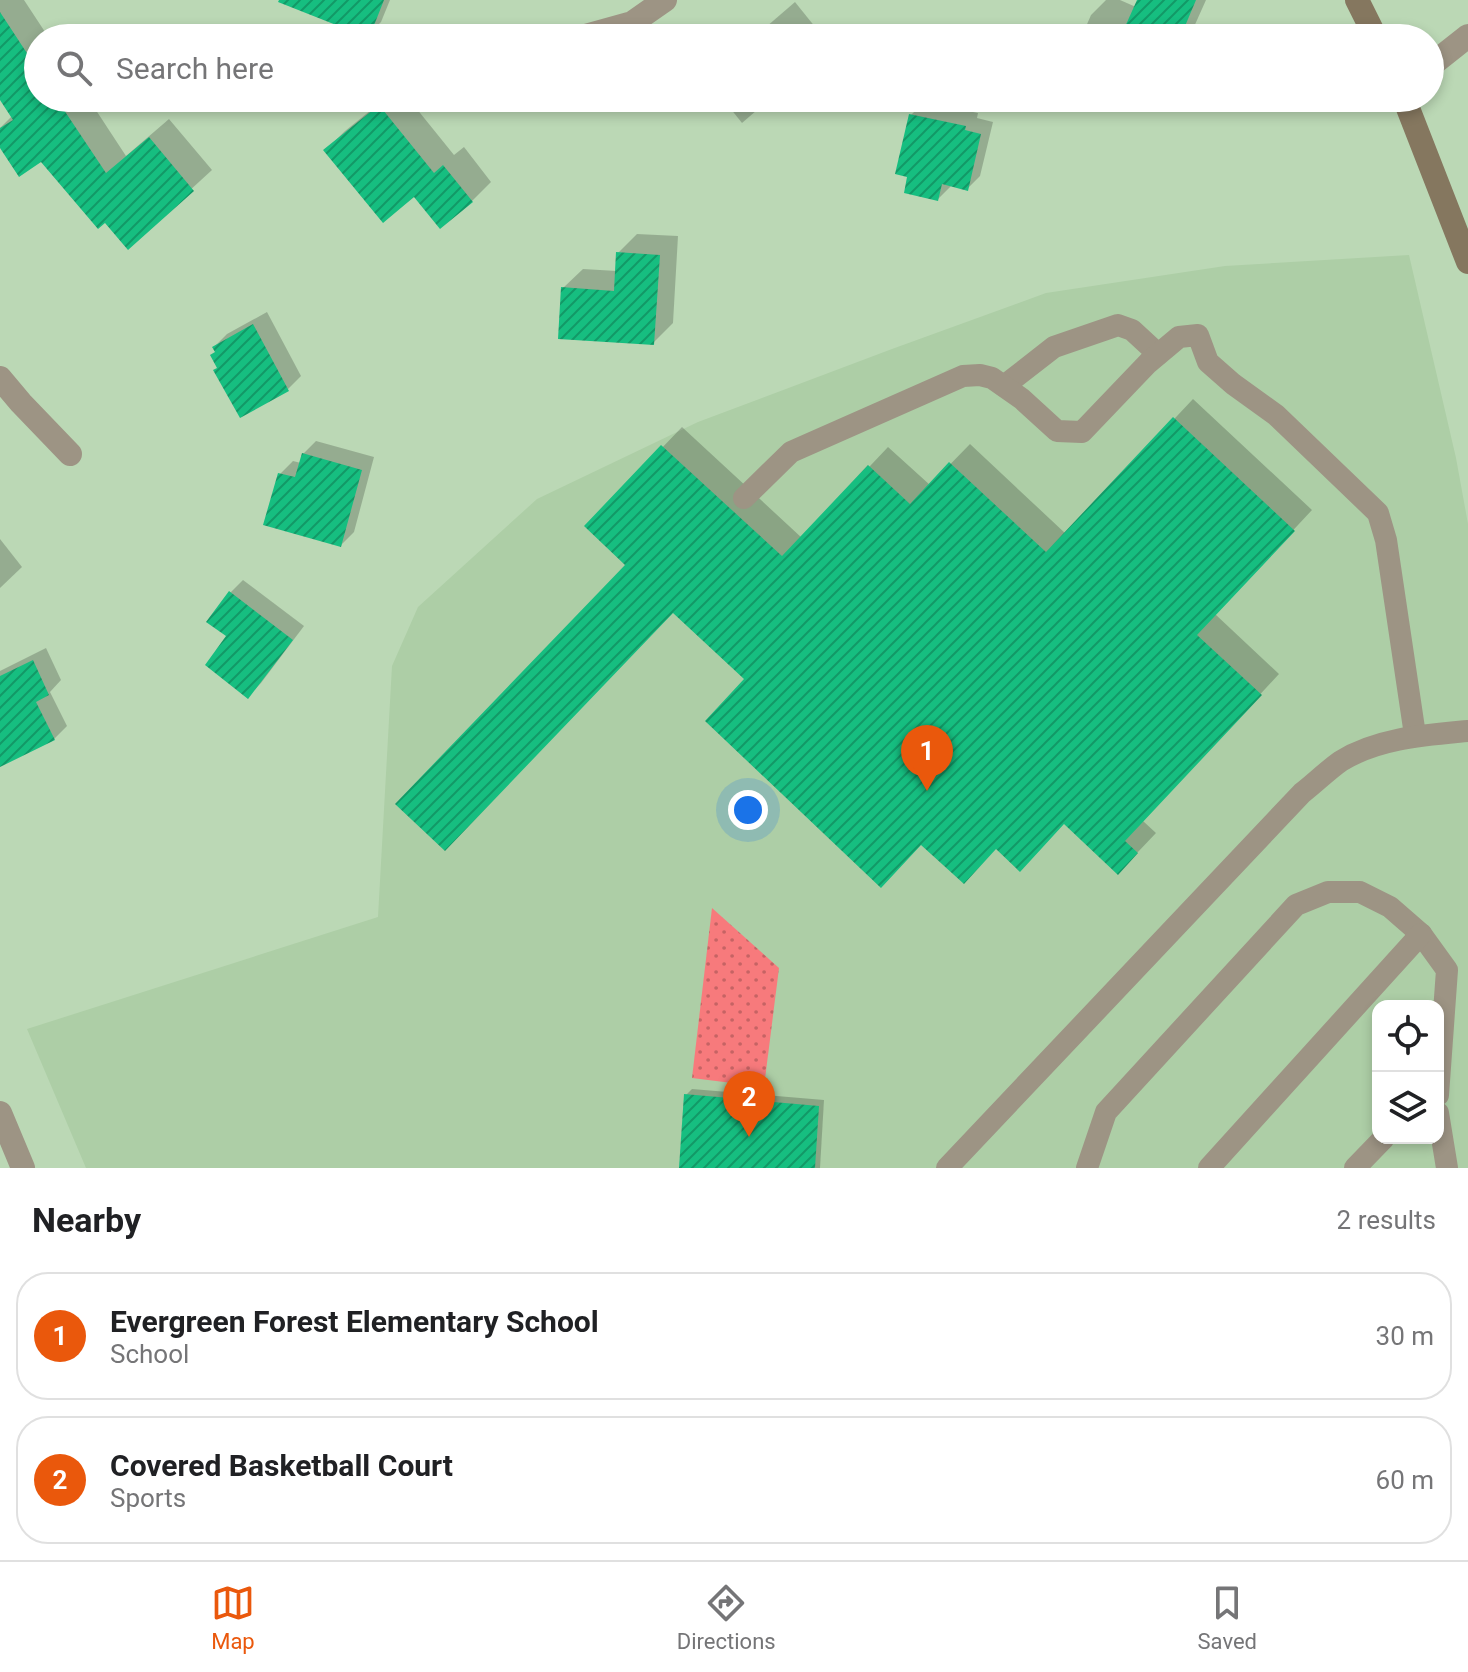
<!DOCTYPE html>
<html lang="en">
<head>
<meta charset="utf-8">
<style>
	body { margin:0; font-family:Roboto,sans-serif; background:#f2f2f2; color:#202124 }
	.controls { position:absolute; right:24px; bottom:24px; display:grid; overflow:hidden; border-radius:16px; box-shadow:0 4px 12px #0003 }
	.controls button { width:72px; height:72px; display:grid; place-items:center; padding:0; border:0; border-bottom:2px solid #e0e0e0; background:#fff; color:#202124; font:40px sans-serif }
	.you { position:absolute; left:748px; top:810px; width:28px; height:28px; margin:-20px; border:6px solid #fff; border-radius:50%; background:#1a73e8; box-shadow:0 0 0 12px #1a73e833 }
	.badge { display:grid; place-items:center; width:52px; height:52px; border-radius:50%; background:#ea580c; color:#fff; font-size:26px; font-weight:700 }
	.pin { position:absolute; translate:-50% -66px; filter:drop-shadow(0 2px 4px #0008) }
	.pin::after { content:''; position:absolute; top:42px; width:28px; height:24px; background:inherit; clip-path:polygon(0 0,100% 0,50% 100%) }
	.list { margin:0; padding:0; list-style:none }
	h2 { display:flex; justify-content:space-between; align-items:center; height:104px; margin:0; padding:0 32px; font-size:34px }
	h2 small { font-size:26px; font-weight:400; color:#757577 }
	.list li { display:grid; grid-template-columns:52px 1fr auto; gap:24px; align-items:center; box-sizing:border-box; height:128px; margin:0 16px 16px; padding:0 16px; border:2px solid #e0e0e0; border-radius:32px }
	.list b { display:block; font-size:30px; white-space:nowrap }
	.list p { margin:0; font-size:26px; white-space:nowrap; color:#757577 }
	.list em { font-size:26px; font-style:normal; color:#757577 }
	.icon { flex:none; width:44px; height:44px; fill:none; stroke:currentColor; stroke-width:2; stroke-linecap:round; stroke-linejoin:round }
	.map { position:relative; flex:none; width:1468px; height:1168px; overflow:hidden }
	.search { position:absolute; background:#fff; box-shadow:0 4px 12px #0003; left:24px; right:24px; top:24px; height:88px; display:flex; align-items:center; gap:20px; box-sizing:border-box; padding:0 28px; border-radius:44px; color:#757577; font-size:30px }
	.sheet { height:392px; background:#fff }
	nav { display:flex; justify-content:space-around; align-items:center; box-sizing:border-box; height:112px; border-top:2px solid #e0e0e0; background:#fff; font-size:22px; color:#757577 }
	nav a { display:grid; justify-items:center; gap:4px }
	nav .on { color:#ea580c }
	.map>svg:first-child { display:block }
</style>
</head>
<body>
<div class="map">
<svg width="1468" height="1168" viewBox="0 0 1468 1168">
	<defs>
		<pattern id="park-dots" width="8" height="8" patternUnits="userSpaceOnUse" patternTransform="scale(2)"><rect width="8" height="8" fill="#f77a7c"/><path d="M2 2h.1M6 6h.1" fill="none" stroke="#c66364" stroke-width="1.8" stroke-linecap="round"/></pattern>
		<pattern id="building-hatch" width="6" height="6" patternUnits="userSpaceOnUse" patternTransform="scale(2)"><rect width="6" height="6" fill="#16be80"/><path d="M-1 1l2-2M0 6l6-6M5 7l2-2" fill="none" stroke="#129967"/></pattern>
	</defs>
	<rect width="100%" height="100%" fill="#bbd8b5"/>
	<!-- built -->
	<path fill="#adcea6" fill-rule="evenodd" d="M 1409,255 L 1456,458 L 1468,524 L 1468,1168 L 86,1168 L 27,1029 L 378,917 L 392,666 L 418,607 L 537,499 L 698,422 L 892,349 L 1046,293 L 1225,266 ZM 1378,1006 L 1438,1006 L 1438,1138 L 1378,1138 Z"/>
	<!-- park -->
	<path fill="url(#park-dots)" d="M 712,908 L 779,968 L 764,1087 L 692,1078 Z"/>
	<!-- shadow -->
	<g fill="#0003">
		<path d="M 0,0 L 24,0 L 49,38 L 38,38 L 38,98 L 88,98 L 126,156 L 169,119 L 212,170 L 128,247 L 106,220 L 42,159 L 0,145 L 0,128 L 12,116 L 0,96 Z"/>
		<path d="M 304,0 L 390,0 L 381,22 L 368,35 Z"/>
		<path d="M 1106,0 L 1120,0 L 1136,7 L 1139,0 L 1206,0 L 1189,38 L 1081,38 L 1091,15 Z"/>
		<path d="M 795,2 L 824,38 L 755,38 L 766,27 Z"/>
		<path d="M 386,98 L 408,98 L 454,155 L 464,147 L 491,182 L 472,201 L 326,150 L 345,131 Z"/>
		<path d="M 722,98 L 771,98 L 742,123 Z"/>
		<path d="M 924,102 L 978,113 L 977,118 L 993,122 L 980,176 L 967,189 L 952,185 L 938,199 L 910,176 L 911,115 Z"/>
		<path d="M 637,234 L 678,236 L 673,323 L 653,343 L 563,288 L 583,269 L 617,271 L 618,253 Z"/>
		<path d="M 267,312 L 301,376 L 288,389 L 219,367 L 217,351 L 214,347 L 227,334 Z"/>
		<path d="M 1193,399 L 1312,510 L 1215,614 L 1279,674 L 1143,821 L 1156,833 L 1137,853 L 1065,822 L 747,679 L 587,526 L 682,427 L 802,538 L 888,447 L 930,485 L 970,444 L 1066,534 Z"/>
		<path d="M 316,441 L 374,457 L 354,532 L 341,545 L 280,474 L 293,461 L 301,463 L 303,454 Z"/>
		<path d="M 0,539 L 22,567 L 0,588 Z"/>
		<path d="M 243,580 L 304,626 L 261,683 L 248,696 L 229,636 L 230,593 Z"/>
		<path d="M 46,648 L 61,680 L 50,692 L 67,726 L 54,739 L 0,765 L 0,671 Z"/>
		<path d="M 692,1089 L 824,1100 L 820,1168 L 681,1168 L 686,1095 Z"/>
	</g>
	<!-- building -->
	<g fill="url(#building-hatch)">
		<path d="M 279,0 L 384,0 L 369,38 L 278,2 Z"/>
		<path d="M 1137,0 L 1196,0 L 1180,38 L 1120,38 Z"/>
		<path d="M 0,12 L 38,70 L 38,98 L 56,98 L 106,173 L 149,137 L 194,191 L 128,250 L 105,223 L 98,229 L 41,162 L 19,177 L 0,148 L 0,128 L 13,120 L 0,100 Z"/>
		<path d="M 379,105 L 434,173 L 443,165 L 473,202 L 440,229 L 414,197 L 383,223 L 323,150 Z"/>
		<path d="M 909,114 L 966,126 L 965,130 L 981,134 L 968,191 L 942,184 L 938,201 L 904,193 L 907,177 L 895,174 Z"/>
		<path d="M 616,252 L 660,255 L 654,345 L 558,339 L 561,287 L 614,291 Z"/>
		<path d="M 253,324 L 289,391 L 240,418 L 213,370 L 217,368 L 210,355 L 215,352 L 212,347 Z"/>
		<path d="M 1173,417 L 1295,531 L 1197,635 L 1262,695 L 1125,841 L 1138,853 L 1118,875 L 1064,824 L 1020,872 L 996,849 L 964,884 L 921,845 L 881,888 L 705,721 L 744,679 L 673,613 L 445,851 L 395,804 L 625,565 L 584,526 L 661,445 L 782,556 L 868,465 L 910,504 L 949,462 L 1046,552 Z"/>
		<path d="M 302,453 L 362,470 L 341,547 L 263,525 L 278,473 L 295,477 Z"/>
		<path d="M 229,591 L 293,640 L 248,699 L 205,665 L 226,636 L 206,622 Z"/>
		<path d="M 33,660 L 49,695 L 36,702 L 55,740 L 0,767 L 0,676 Z"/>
		<path d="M 684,1094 L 819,1106 L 815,1168 L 679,1168 Z"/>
	</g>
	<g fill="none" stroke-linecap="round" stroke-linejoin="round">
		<!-- lane -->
		<g stroke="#9d9484" stroke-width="22">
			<path d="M 1004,386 L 1054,347 L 1118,325 L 1132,330 L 1158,354"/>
			<path d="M 744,498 L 791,452 L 963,376 L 980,375 L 992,378 L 1022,399 L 1057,431 L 1082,432 L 1148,363 L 1179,337 L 1198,335 L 1208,362 L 1233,384 L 1276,415 L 1378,513 L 1386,540 L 1415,735"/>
			<path d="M 1438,1113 L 1447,1168"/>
			<path d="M 947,1168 L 1302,793 C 1315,783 1328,770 1341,761 C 1378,738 1426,735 1468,731"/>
			<path d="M 1087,1168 L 1106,1112 L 1296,905 L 1328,892 L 1360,892 L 1390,907 L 1421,934 L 1447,970 L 1438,1095"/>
			<path d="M 1209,1168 L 1421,934"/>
			<path d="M 1355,1168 L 1384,1138"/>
		</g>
		<!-- street -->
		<g stroke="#9d9484" stroke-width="24">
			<path d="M 578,38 L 632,23 L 665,0"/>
			<path d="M 1430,66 L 1468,36"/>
			<path d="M 0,378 L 21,403 L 70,454"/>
			<path d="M 0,1113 L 23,1168"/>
		</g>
		<!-- secondary -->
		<g stroke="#85775f" stroke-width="24">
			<path d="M 1357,0 L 1376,38"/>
			<path d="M 1404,98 L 1468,262"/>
		</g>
	</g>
</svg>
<div class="controls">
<button><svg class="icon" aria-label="locate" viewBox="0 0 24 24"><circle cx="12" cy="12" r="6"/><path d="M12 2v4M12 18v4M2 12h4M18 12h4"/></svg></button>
<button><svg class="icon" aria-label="layers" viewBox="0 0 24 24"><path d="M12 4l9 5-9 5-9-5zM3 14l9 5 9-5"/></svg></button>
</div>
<div class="you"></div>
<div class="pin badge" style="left:927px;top:791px">1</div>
<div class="pin badge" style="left:749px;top:1137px">2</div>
<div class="search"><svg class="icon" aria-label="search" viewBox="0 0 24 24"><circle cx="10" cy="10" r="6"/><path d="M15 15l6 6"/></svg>Search here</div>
</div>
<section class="sheet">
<h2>Nearby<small>2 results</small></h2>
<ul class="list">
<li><span class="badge">1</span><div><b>Evergreen Forest Elementary School</b><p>School</p></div><em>30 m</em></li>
<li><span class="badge">2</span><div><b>Covered Basketball Court</b><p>Sports</p></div><em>60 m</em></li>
</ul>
</section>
<nav>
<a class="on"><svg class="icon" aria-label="map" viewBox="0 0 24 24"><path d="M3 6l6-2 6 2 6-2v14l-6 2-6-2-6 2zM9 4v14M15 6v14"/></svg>Map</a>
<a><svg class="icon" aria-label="directions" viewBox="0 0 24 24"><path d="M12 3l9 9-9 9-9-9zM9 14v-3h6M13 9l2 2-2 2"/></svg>Directions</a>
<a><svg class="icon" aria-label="saved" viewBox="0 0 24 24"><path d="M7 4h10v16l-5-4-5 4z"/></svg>Saved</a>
</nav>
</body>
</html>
